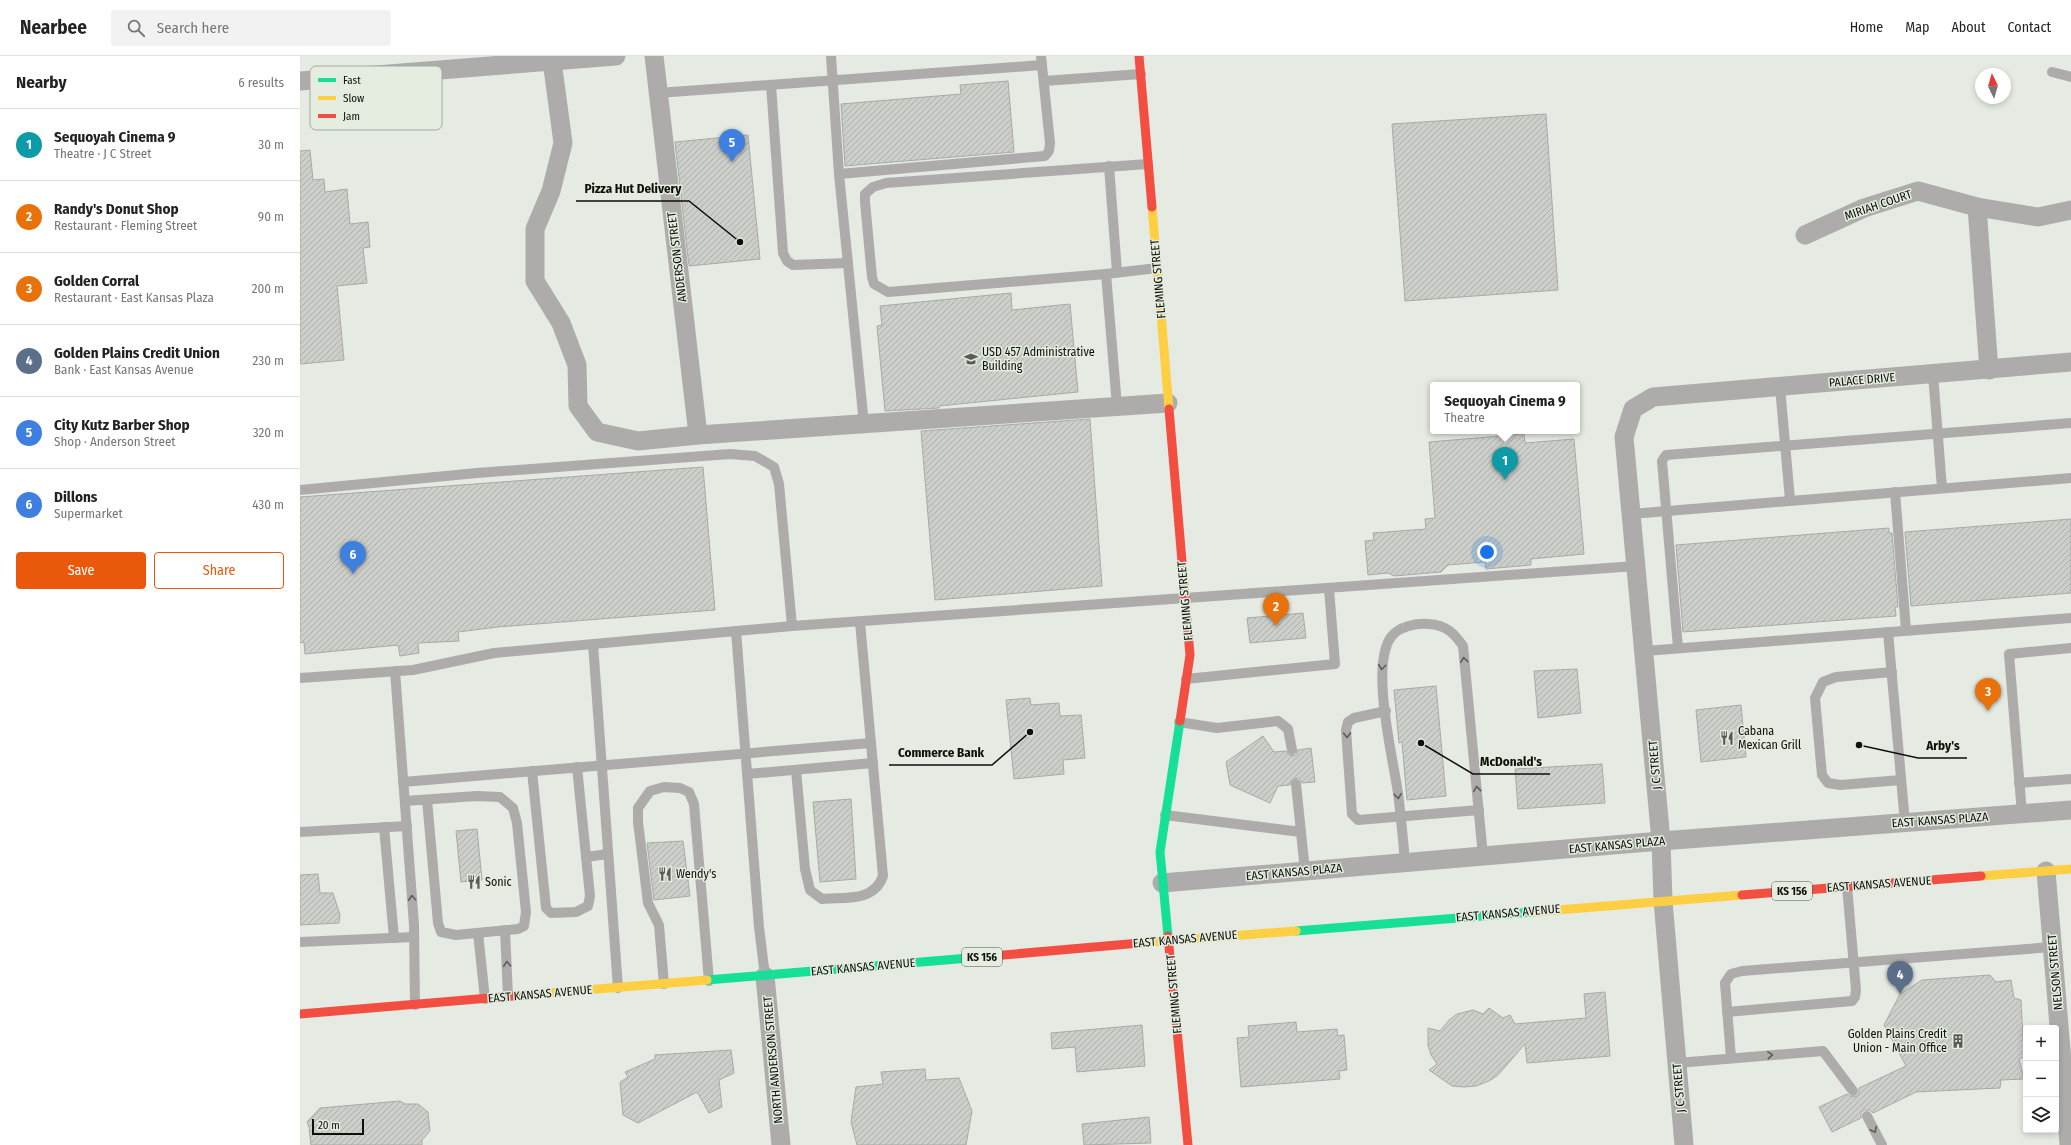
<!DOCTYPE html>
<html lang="en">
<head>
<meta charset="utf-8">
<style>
	body { margin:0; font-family:"Fira Sans Condensed",sans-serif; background:#f2f2f2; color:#222 }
	.controls { position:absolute; right:12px; bottom:12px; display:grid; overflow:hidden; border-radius:4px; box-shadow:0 2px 6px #0003 }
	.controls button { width:36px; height:36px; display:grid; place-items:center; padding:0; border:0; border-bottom:1px solid #e0e0e0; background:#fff; color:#222; font:20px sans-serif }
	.compass { position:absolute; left:1675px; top:12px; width:36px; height:36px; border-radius:50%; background:#fff; box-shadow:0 2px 6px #0003; rotate:355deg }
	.scale { position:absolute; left:12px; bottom:10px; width:52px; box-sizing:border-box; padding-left:4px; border:2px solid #0c0f0a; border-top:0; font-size:11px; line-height:14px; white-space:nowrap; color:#0c0f0a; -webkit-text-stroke:3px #e4ede0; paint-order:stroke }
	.you { position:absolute; left:1187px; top:496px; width:14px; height:14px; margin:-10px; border:3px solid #fff; border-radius:50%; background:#1a73e8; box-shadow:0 0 0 6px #1a73e833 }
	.badge { display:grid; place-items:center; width:26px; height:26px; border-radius:50%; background:#ea580c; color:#fff; font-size:13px; font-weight:700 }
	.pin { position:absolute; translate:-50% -33px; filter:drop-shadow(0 1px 2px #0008) }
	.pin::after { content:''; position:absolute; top:21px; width:14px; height:12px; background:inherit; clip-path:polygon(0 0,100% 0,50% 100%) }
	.popup { position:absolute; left:1130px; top:326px; width:150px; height:52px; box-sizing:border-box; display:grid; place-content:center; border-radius:4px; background:#fff; filter:drop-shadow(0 1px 3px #0005); font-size:13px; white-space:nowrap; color:#767676 }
	.popup b { font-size:15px; color:#222 }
	.popup::after { content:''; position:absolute; left:50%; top:100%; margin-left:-8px; border:8px solid transparent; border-top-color:#fff }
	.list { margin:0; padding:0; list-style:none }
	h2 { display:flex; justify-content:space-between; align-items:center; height:52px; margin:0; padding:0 16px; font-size:17px }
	h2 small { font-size:13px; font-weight:400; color:#767676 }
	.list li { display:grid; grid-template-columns:26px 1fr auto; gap:12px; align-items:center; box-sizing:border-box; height:72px; padding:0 16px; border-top:1px solid #e0e0e0 }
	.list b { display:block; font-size:15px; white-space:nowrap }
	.list p { margin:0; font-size:13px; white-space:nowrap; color:#767676 }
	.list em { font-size:13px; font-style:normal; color:#767676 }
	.actions { display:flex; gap:8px; padding:12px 16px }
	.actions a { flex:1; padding:9px 0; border:1px solid #ea580c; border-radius:4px; text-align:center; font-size:14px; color:#ea580c }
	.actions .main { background:#ea580c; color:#fff }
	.icon { flex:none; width:22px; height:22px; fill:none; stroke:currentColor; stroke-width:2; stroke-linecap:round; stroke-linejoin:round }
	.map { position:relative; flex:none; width:1771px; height:1089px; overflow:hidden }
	header { display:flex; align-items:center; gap:24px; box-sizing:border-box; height:56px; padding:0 20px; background:#fff; border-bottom:1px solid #e0e0e0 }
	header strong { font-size:19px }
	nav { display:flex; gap:22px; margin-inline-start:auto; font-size:14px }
	.search { width:280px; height:36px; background:#f2f2f2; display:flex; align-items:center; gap:10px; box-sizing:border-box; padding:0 14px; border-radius:4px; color:#767676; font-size:15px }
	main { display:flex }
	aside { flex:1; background:#fff }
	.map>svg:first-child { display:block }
</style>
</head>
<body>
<header>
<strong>Nearbee</strong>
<div class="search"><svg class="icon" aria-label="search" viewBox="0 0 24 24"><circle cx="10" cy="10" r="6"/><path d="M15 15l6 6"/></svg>Search here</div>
<nav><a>Home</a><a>Map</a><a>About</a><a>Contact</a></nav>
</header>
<main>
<aside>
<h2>Nearby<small>6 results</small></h2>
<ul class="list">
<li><span class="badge" style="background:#0f9aa8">1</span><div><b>Sequoyah Cinema 9</b><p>Theatre · J C Street</p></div><em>30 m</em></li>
<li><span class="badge" style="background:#e8710a">2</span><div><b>Randy's Donut Shop</b><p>Restaurant · Fleming Street</p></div><em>90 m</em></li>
<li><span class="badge" style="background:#e8710a">3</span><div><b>Golden Corral</b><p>Restaurant · East Kansas Plaza</p></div><em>200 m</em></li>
<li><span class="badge" style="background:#5c6f8a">4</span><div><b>Golden Plains Credit Union</b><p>Bank · East Kansas Avenue</p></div><em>230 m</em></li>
<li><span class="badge" style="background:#3f7fe0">5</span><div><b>City Kutz Barber Shop</b><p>Shop · Anderson Street</p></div><em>320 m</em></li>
<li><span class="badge" style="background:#3f7fe0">6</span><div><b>Dillons</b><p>Supermarket</p></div><em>430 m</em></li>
</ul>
<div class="actions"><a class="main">Save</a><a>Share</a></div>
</aside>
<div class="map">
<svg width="1771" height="1089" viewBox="0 0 1771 1089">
	<defs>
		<pattern id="building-hatch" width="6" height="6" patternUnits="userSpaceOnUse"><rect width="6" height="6" fill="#cbcec9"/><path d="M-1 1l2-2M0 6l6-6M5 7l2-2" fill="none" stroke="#adb0ab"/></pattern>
	</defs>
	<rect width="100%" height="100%" fill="#e5eae3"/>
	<!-- building -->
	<g fill="url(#building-hatch)" stroke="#a7aba6">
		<path d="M 708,25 L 714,96 L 545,110 L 541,48 L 661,38 L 660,29 Z"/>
		<path d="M 1246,58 L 1258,234 L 1105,245 L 1092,68 Z"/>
		<path d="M 448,79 L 460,203 L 389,210 L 375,86 Z"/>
		<path d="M 10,94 L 13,124 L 24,123 L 25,136 L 47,133 L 50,168 L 68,166 L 70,191 L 63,192 L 67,227 L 37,230 L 44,304 L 0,308 L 0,95 Z"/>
		<path d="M 711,237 L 712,254 L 770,248 L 778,336 L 639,350 L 639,352 L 585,355 L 577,270 L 582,269 L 580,250 Z"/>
		<path d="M 790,363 L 802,530 L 635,544 L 621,375 Z"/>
		<path d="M 1224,378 L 1225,387 L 1274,383 L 1284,498 L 1231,503 L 1231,509 L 1186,513 L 1185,506 L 1148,509 L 1141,516 L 1094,520 L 1088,517 L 1068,519 L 1065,485 L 1074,484 L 1073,477 L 1126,473 L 1125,463 L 1135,462 L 1129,386 Z"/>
		<path d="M 403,411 L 415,554 L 198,571 L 158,576 L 159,585 L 118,587 L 119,597 L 100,600 L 98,589 L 5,598 L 4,586 L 0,587 L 0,441 Z"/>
		<path d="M 1771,463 L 1771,537 L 1611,550 L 1605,476 Z"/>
		<path d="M 1589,472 L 1589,477 L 1592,477 L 1598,551 L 1595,551 L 1596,560 L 1383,576 L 1376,489 Z"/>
		<path d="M 1003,557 L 1006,582 L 950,587 L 947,562 Z"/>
		<path d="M 1277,613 L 1281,657 L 1238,662 L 1234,615 Z"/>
		<path d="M 1136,630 L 1146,740 L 1107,744 L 1102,686 L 1099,687 L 1094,634 Z"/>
		<path d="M 730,642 L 731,649 L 759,647 L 760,660 L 781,659 L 785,702 L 763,704 L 764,718 L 714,723 L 706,644 Z"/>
		<path d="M 1441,649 L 1446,701 L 1401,706 L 1396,654 Z"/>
		<path d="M 963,680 L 974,696 L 986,695 L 990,700 L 996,699 L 998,694 L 1011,692 L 1015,726 L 1002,727 L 999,722 L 993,723 L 990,729 L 978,730 L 970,747 L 930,729 L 926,706 Z"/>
		<path d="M 1302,708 L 1305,747 L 1218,753 L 1215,713 Z"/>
		<path d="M 551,743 L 556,823 L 520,826 L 513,746 Z"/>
		<path d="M 177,773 L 182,824 L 161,826 L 156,775 Z"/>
		<path d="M 383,785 L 390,840 L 354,844 L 347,787 Z"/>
		<path d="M 18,818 L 20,837 L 33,837 L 40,859 L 39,867 L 0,869 L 0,819 Z"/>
		<path d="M 1690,919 L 1696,926 L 1711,924 L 1714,942 L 1721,944 L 1724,1001 L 1719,1003 L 1724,1023 L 1701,1024 L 1700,1032 L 1616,1036 L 1573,1057 L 1570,1054 L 1564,1054 L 1561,1057 L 1561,1062 L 1532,1076 L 1519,1051 L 1547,1038 L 1551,1041 L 1557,1040 L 1559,1037 L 1559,1032 L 1606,1010 L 1584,969 L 1600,938 L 1622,924 Z"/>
		<path d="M 1305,936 L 1310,1000 L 1227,1007 L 1225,988 L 1198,1019 L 1189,1025 L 1176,1030 L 1164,1031 L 1152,1030 L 1129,1014 L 1137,1008 L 1131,999 L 1128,989 L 1128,972 L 1140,975 L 1149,964 L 1157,958 L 1173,954 L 1183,958 L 1189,952 L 1203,962 L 1210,959 L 1215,968 L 1286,962 L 1284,938 Z"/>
		<path d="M 996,966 L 997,976 L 1037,973 L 1038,980 L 1044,979 L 1047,1014 L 1039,1015 L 1040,1023 L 941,1031 L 937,982 L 949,981 L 948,970 Z"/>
		<path d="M 842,969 L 845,1010 L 777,1016 L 775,991 L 752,993 L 751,977 Z"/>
		<path d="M 431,994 L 434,1017 L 419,1024 L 422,1051 L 409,1057 L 397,1036 L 338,1067 L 323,1059 L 320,1026 L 328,1021 L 325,1016 L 355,1003 L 355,999 Z"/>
		<path d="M 625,1013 L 626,1024 L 659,1022 L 672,1055 L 666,1089 L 557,1089 L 551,1066 L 556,1031 L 583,1028 L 581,1016 Z"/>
		<path d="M 100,1045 L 105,1048 L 118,1048 L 128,1056 L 130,1075 L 122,1084 L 122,1089 L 11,1089 L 9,1071 L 7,1066 L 20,1052 Z"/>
		<path d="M 849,1061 L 851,1087 L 784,1089 L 782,1068 Z"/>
	</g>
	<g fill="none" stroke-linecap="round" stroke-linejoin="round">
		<!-- lane -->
		<g stroke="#adacab" stroke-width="10">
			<path d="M 531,0 L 539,118 L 564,368"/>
			<path d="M 1752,16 L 1771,21"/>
			<path d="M 744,25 L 841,18"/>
			<path d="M 471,29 L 483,197 L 487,205 L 493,209 L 548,207"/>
			<path d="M 358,37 L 742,9"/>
			<path d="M 848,108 L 586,127 L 573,131 L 565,138 L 565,146 L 572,221 L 574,228 L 588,236 L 806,218 L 857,212"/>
			<path d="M 809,110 L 817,216"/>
			<path d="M 539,118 L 745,100 L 749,95 L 750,87 L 741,0"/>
			<path d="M 806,218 L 817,350"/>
			<path d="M 1633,318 L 1642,432"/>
			<path d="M 1480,331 L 1490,444"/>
			<path d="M 0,434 L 177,417 L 430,398 L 455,400 L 474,411 L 479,428 L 492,570"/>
			<path d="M 1595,436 L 1606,574"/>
			<path d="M 1331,458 L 1771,422"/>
			<path d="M 436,575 L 459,871 L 465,920"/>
			<path d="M 1588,576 L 1605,767"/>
			<path d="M 293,588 L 318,932"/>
			<path d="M 1378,592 L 1362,405 L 1366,399 L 1771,367"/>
			<path d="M 1345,595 L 1771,562"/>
			<path d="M 95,615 L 114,869 L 115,949"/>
			<path d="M 1592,616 L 1536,621 L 1523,626 L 1515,642 L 1522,719 L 1528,727 L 1540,729 L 1601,724"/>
			<path d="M 0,622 L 113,614 L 194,597 L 492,570 L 1336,510"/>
			<path d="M 886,623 L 1035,608 L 1029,533"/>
			<path d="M 1086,655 L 1054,662 L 1048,666 L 1046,674 L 1052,758 L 1058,764 L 1179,754"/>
			<path d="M 879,666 L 917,672 L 978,665 L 988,673 L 992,694"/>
			<path d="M 496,714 L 505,813 L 510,834 L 522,843 C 545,841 574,846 583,820 L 560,566"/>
			<path d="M 232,715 L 246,852 L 251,857 L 276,856 L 288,850 L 290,840 L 277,711"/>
			<path d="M 447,718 L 573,707"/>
			<path d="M 103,726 L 571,687"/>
			<path d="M 1719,727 L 1771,723"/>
			<path d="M 996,728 L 1005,815"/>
			<path d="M 105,745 L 177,740 L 200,741 L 213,752 L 217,767 L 226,856 L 224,870 L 218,873 L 156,879 L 141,876 L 138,867 L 127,744"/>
			<path d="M 1722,758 L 1709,598 L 1771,592"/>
			<path d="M 865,759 L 1001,776"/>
			<path d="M 84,771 L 94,882"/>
			<path d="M 0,776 L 107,770"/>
			<path d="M 286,801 L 308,798"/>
			<path d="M 1105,806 C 1103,783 1101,760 1098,737 C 1093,702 1070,610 1091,581 C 1099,570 1117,567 1129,568 C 1146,569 1154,577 1163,590 L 1183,800"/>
			<path d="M 205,874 L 208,941"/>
			<path d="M 178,877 L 185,943"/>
			<path d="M 0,886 L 114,881"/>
			<path d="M 364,928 L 359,869 L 348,847 L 338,766 L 338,752 L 350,735 L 364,731 L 380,732 L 389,736 L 394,748 L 409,925"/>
			<path d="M 1427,956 L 1552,945 L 1555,941 L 1556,934 L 1547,830"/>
			<path d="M 1431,1002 L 1425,927 L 1431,918 L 1442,915 L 1752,891"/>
			<path d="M 1377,1007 L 1523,995 L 1553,1035"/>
			<path d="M 1567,1060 L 1582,1089"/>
		</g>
		<!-- street -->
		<g stroke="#adacab" stroke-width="19">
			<path d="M 354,0 L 398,379"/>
			<path d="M 252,5 L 263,87 L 251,135 L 235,173 L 235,225 L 261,267 L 277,309 L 278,350 L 297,376 L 338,385 L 398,379 L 868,347"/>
			<path d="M 0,25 L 316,0"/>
			<path d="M 1677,151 L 1689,314"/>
			<path d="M 1505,179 L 1564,152 L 1618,135 L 1677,151 L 1738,161 L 1771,154"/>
			<path d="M 1746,815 L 1769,1089"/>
			<path d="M 862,827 L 1361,785 L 1771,754"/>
			<path d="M 465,920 L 481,1089"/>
			<path d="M 1384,1089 L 1363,845 L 1361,785 L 1324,381 L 1333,353 L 1353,341 L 1771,306"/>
		</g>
		<!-- fast -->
		<g stroke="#16e098" stroke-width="9">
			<path d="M 996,875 L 1233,856"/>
			<path d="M 868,880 L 860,796 L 880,665"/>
			<path d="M 407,924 L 669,902"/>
		</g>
		<!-- slow -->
		<g stroke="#ffcf43" stroke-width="9">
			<path d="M 852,151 L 869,353"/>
			<path d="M 1681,820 L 1771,813"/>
			<path d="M 1233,856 L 1442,839"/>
			<path d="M 840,887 L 996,875"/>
			<path d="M 237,938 L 407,924"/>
		</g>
		<!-- jam -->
		<g stroke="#f24e42" stroke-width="9">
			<path d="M 839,0 L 852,151"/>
			<path d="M 869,353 L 890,599 L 880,665"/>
			<path d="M 1442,839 L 1681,820"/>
			<path d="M 868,880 L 888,1089"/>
			<path d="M 669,902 L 840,887"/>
			<path d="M 0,958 L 237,938"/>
		</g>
	</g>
	<!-- one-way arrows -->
	<defs><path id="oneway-chevron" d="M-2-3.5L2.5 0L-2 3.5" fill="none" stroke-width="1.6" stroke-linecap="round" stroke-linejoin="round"/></defs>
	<g stroke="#5c5e5a">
		<use href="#oneway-chevron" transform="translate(1164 604) rotate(-96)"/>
		<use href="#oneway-chevron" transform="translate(1082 611) rotate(95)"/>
		<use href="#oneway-chevron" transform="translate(1047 679) rotate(89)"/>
		<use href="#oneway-chevron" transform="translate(1177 733) rotate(-96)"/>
		<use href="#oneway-chevron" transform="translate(1098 740) rotate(83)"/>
		<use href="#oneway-chevron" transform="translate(112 842) rotate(-94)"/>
		<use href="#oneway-chevron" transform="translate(207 908) rotate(-93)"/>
		<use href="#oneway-chevron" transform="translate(1470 999) rotate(-4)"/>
		<use href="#oneway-chevron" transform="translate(1574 1074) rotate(63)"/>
	</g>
	<!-- icons -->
	<defs>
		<symbol id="school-bare" viewBox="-9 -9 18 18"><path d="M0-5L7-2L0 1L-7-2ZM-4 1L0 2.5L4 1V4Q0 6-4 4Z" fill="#585c56" stroke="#e4ede0" stroke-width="2.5" paint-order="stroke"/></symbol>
		<symbol id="restaurant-bare" viewBox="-9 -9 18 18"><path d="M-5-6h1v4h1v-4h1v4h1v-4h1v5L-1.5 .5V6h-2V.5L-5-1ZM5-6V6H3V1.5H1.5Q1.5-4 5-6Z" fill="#585c56" stroke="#e4ede0" stroke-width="2.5" paint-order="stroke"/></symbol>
		<symbol id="building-bare" viewBox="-9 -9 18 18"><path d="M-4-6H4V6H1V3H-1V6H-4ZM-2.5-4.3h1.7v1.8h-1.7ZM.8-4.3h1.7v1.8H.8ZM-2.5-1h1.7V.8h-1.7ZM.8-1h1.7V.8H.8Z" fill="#585c56" stroke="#e4ede0" stroke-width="2.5" paint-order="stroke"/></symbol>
	</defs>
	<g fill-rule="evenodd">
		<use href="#school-bare" x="661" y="293" width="20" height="20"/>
		<use href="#restaurant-bare" x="1417" y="672" width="20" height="20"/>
		<use href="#restaurant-bare" x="355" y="808" width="20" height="20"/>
		<use href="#restaurant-bare" x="164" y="816" width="20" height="20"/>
		<use href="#building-bare" x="1648" y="975" width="20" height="20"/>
	</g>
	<g text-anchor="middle" stroke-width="3" stroke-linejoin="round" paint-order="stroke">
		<!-- shield labels -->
		<g fill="#e4ede0" stroke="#4d524a" stroke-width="1">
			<rect x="1472" y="826" width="40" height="18" rx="3"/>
			<rect x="662" y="892" width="40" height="18" rx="3"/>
		</g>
		<g font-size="11" font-weight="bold" fill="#0c0f0a">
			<text x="1492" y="839">KS 156</text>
			<text x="682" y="905">KS 156</text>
		</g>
		<!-- street labels -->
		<g font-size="12" fill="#0c0f0a" stroke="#e4ede0">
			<text transform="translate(1578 149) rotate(-19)" y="4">MIRIAH COURT</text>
			<text transform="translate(377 201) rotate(-97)" y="4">ANDERSON STREET</text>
			<text transform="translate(858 223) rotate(-95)" y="4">FLEMING STREET</text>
			<text transform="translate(1562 324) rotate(-5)" y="4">PALACE DRIVE</text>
			<text transform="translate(885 545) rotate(-95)" y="4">FLEMING STREET</text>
			<text transform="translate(1355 709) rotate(-95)" y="4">J C STREET</text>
			<text transform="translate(1640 764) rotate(-4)" y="4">EAST KANSAS PLAZA</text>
			<text transform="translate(1317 789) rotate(-5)" y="4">EAST KANSAS PLAZA</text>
			<text transform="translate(994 816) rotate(-5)" y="4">EAST KANSAS PLAZA</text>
			<text transform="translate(1579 828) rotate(-4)" y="4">EAST KANSAS AVENUE</text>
			<text transform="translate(1208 857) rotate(-5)" y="4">EAST KANSAS AVENUE</text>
			<text transform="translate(885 883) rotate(-5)" y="4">EAST KANSAS AVENUE</text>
			<text transform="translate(563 911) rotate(-5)" y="4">EAST KANSAS AVENUE</text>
			<text transform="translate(1755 916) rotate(-95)" y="4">NELSON STREET</text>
			<text transform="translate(240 938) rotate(-5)" y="4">EAST KANSAS AVENUE</text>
			<text transform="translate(874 938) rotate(-95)" y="4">FLEMING STREET</text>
			<text transform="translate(473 1004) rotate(-95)" y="4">NORTH ANDERSON STREET</text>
			<text transform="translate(1379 1032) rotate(-95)" y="4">J C STREET</text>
		</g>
		<!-- poi labels -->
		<g font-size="12" fill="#0c0f0a" stroke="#e4ede0" text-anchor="start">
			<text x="682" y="300">USD 457 Administrative<tspan x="682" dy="14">Building</tspan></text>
			<text x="1438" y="679">Cabana<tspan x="1438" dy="14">Mexican Grill</tspan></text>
			<text x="376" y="822">Wendy's</text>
			<text x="185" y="830">Sonic</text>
			<text x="1647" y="982" text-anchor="end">Golden Plains Credit<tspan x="1647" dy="14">Union - Main Office</tspan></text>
		</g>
	</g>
	<!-- legend -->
	<rect x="10" y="10" width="132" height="64" rx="6" fill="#e4ede0" stroke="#a3aaa0" stroke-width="1"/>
	<rect x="18" y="22" width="18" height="4" fill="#16e098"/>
	<rect x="18" y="40" width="18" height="4" fill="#ffcf43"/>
	<rect x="18" y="58" width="18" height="4" fill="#f24e42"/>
	<g font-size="11" fill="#0c0f0a">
		<text x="43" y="28">Fast</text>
		<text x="43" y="46">Slow</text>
		<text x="43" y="64">Jam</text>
	</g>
	<!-- callouts -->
	<path fill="none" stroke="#0c0f0a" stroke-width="1.5" d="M440 186L389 145H276M1559 689L1618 702H1667M730 676L692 709H589M1121 687L1173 718H1250"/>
	<g fill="#0c0f0a" stroke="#e4ede0" stroke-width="1.5">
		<circle cx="440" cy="186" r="4"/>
		<circle cx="1559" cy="689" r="4"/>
		<circle cx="730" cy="676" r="4"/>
		<circle cx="1121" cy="687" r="4"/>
	</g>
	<g font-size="13" text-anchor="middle" font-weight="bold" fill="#0c0f0a" stroke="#e4ede0" stroke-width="3" stroke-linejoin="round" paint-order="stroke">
		<text x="333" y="137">Pizza Hut Delivery</text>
		<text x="1643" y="694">Arby's</text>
		<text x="641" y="701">Commerce Bank</text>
		<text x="1211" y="710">McDonald's</text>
	</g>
</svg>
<div class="controls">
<button>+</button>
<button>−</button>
<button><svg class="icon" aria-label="layers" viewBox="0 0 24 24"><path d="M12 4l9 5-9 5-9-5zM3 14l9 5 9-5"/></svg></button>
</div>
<svg class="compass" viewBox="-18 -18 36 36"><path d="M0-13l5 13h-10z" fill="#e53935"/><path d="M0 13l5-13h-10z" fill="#767676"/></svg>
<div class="scale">20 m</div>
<div class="you"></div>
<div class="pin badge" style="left:1205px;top:424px;background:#0f9aa8">1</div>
<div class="popup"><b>Sequoyah Cinema 9</b>Theatre</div>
<div class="pin badge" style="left:976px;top:570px;background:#e8710a">2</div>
<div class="pin badge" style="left:1688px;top:655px;background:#e8710a">3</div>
<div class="pin badge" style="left:1600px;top:938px;background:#5c6f8a">4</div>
<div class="pin badge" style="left:432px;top:106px;background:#3f7fe0">5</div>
<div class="pin badge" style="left:53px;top:518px;background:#3f7fe0">6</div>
</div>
</main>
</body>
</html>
